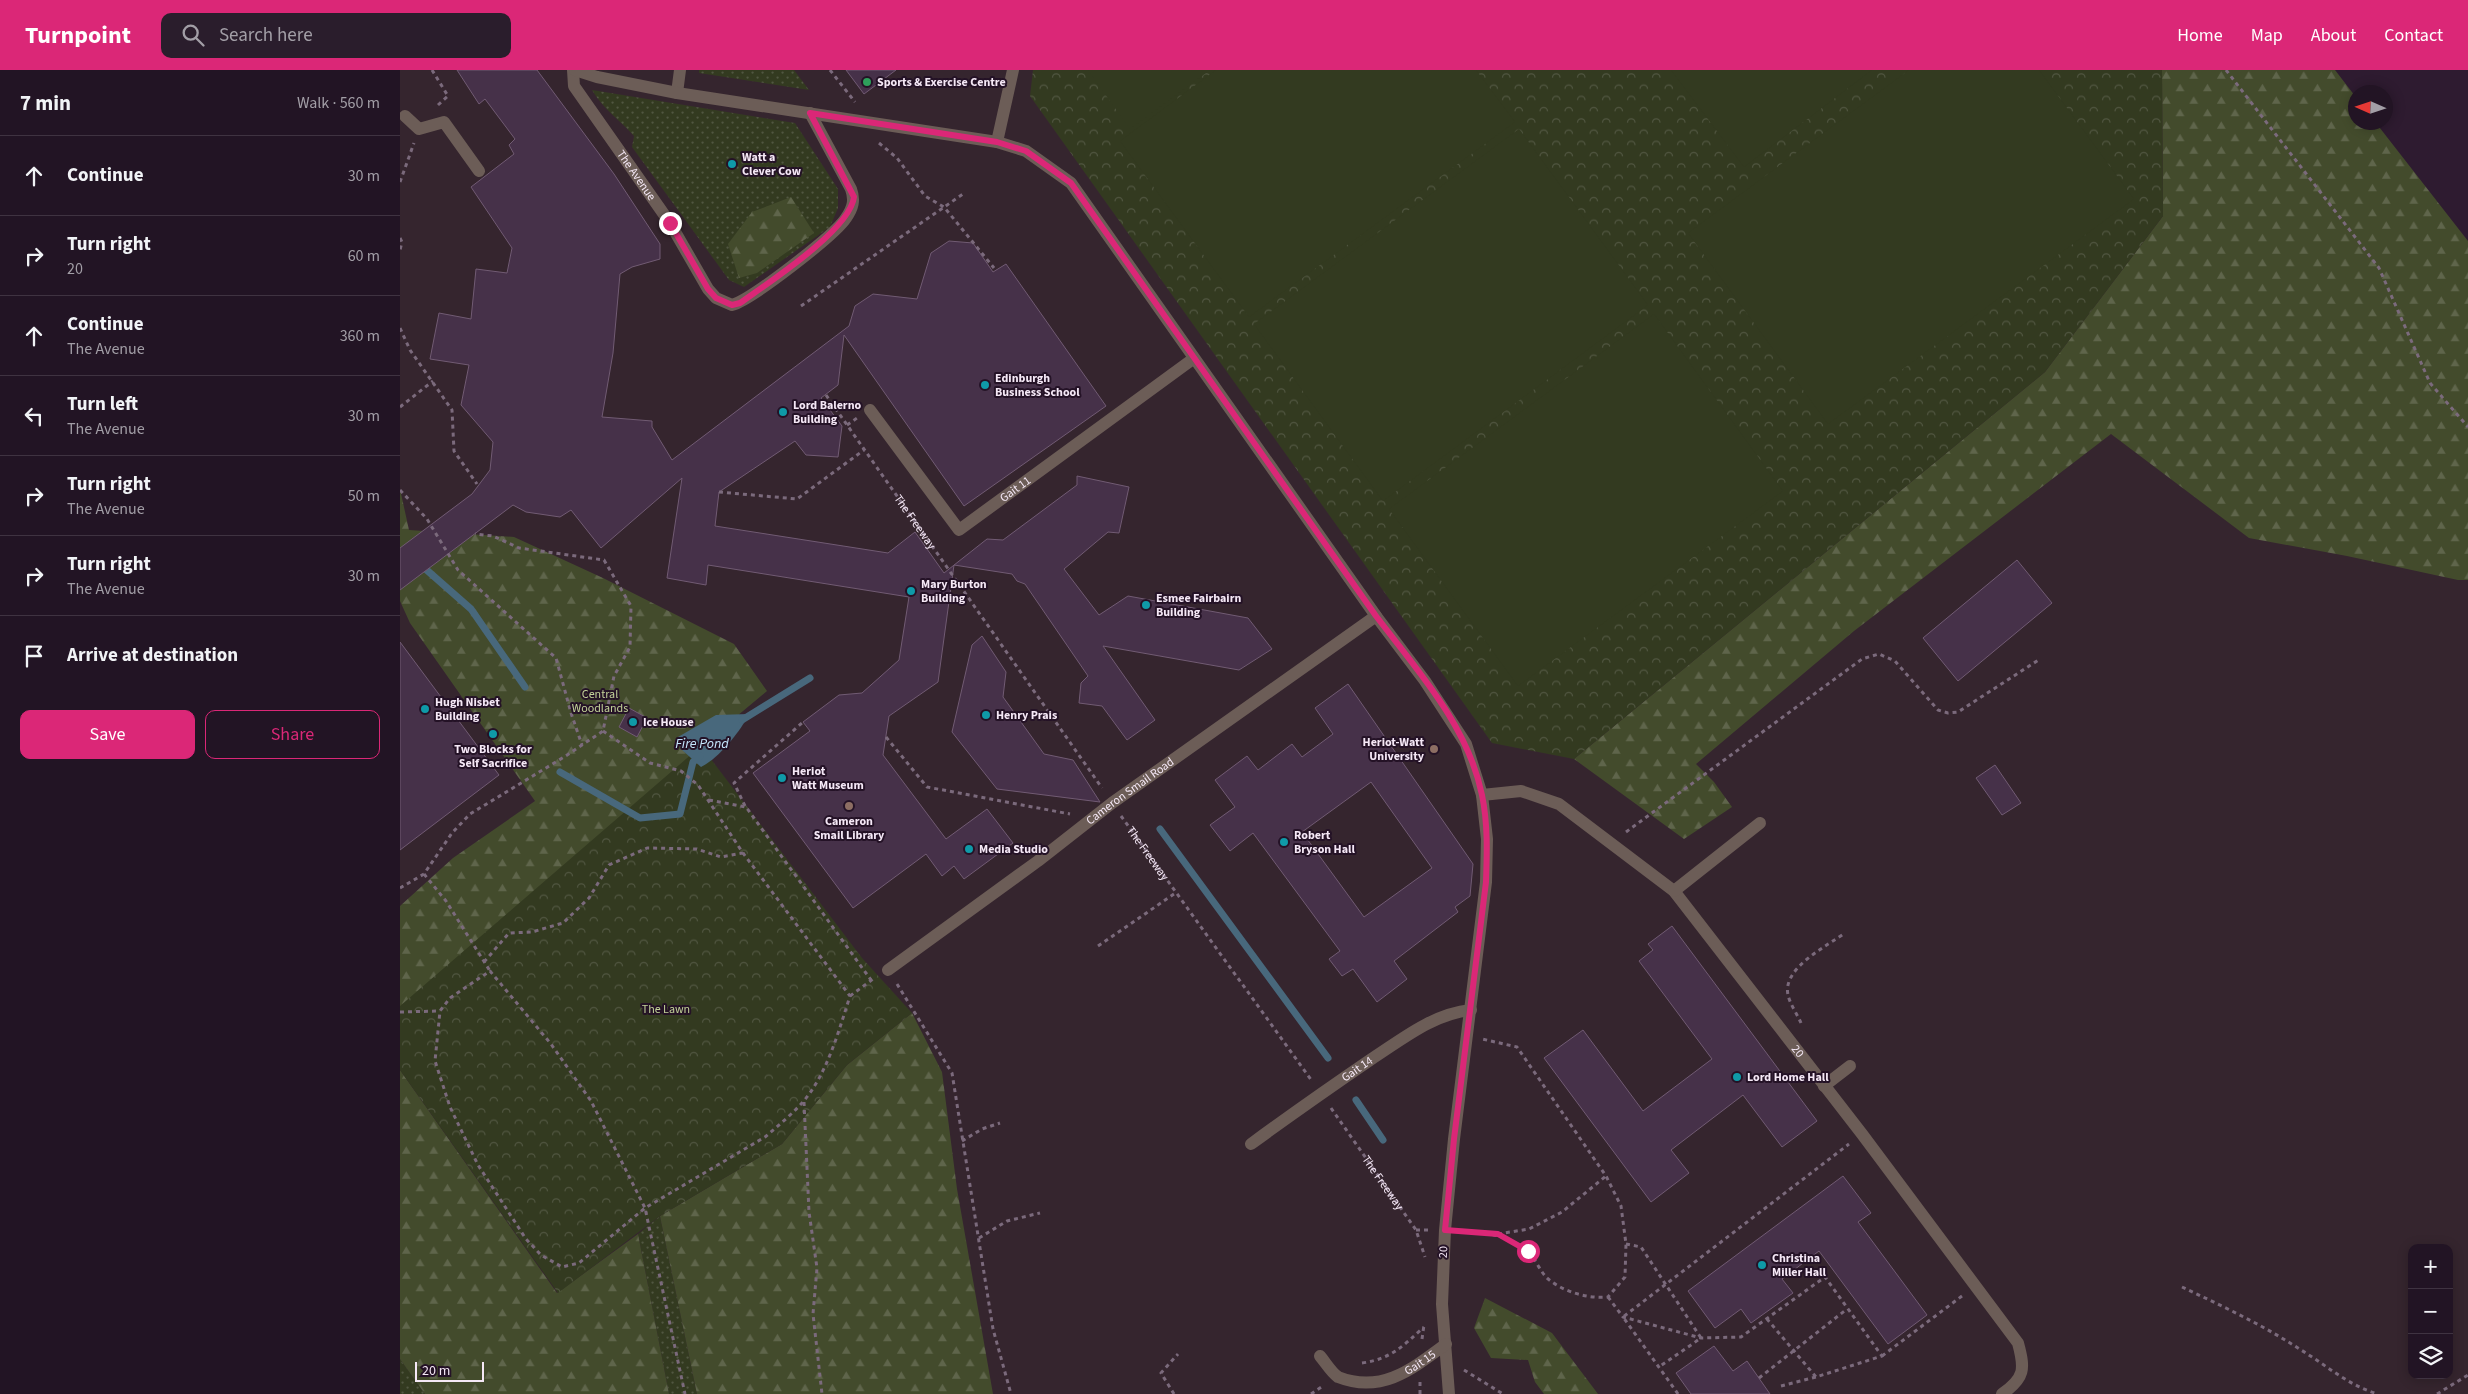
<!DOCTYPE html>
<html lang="en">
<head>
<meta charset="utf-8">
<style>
	body { margin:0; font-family:"Source Sans 3",sans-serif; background:#2a1d2c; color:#f1f3f6 }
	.controls { position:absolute; right:15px; bottom:15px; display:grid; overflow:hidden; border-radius:10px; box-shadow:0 2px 12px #0003 }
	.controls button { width:45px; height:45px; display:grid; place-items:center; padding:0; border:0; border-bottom:1px solid #3f3341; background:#221424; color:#f1f3f6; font:25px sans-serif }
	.compass { position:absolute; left:1948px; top:15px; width:45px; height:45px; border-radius:50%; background:#221424; box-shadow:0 2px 12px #0003; rotate:273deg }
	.scale { position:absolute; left:15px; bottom:12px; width:69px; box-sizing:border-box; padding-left:5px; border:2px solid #f5e8f6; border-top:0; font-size:14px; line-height:18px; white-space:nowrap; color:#f5e8f6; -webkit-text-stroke:4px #241226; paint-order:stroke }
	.stop { position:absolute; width:15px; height:15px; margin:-11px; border:4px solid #db2777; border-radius:50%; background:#fff }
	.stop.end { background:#db2777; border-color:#fff; box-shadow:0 1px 5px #0008 }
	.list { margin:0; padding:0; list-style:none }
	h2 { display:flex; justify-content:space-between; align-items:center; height:65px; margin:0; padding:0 20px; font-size:21px }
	h2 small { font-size:16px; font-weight:400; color:#a29ea6 }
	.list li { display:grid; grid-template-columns:32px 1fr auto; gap:15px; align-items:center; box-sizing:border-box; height:80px; padding:0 20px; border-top:1px solid #3f3341 }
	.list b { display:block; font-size:19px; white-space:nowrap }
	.list p { margin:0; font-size:16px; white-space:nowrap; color:#a29ea6 }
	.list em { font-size:16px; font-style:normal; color:#a29ea6 }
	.actions { display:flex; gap:10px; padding:15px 20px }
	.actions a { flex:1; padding:11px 0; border:1px solid #db2777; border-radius:10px; text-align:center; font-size:18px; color:#db2777 }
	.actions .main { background:#db2777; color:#fff }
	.icon { flex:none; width:28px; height:28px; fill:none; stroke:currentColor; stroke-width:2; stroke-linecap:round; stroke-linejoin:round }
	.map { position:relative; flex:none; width:2068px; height:1324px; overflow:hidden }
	header { display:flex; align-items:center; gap:30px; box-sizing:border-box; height:70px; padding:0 25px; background:#db2777; color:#fff }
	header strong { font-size:24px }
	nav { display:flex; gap:28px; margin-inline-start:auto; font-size:18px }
	.search { width:350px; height:45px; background:#2a1d2c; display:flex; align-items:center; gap:12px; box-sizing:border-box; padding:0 18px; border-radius:10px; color:#a29ea6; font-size:19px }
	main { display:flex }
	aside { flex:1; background:#221424 }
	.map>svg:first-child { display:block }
</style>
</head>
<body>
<header>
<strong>Turnpoint</strong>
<div class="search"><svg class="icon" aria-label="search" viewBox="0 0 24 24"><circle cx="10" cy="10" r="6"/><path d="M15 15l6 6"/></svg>Search here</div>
<nav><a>Home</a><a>Map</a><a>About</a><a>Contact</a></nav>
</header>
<main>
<aside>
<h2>7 min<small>Walk · 560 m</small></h2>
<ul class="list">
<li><svg class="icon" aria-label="ahead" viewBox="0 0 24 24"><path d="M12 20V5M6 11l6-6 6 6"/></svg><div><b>Continue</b></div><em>30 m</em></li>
<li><svg class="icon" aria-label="right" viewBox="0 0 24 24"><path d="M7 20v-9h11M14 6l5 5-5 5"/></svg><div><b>Turn right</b><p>20</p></div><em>60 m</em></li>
<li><svg class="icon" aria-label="ahead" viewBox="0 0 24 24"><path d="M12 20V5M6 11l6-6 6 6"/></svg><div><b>Continue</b><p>The Avenue</p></div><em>360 m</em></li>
<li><svg class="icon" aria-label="left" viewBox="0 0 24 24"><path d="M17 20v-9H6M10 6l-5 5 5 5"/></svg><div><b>Turn left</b><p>The Avenue</p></div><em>30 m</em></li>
<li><svg class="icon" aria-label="right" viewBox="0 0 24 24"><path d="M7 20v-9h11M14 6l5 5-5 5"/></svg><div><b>Turn right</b><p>The Avenue</p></div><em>50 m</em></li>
<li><svg class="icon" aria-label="right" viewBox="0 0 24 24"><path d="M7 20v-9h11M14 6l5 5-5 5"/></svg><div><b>Turn right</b><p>The Avenue</p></div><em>30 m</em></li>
<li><svg class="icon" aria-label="arrive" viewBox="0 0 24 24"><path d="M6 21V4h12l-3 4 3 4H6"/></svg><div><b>Arrive at destination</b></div></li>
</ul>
<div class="actions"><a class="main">Save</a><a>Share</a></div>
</aside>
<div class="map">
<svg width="2068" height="1324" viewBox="0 0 2068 1324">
	<defs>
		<pattern id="grass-dots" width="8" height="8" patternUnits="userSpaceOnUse" patternTransform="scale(1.25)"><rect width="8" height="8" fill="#333a20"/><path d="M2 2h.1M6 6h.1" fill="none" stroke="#515641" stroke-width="1.8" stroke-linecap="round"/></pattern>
		<pattern id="forest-firs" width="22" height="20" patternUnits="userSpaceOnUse" patternTransform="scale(1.25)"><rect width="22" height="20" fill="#434b2c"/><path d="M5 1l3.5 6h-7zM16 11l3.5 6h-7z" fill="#5f654b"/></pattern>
		<pattern id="park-crowns" width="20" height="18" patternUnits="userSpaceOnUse" patternTransform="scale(1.25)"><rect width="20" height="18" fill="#333a20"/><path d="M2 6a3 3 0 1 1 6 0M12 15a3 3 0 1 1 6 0" fill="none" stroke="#515641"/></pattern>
	</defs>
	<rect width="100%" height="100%" fill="#2e1b30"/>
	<!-- education -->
	<path fill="#35252e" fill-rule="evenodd" d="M 0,0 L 1927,0 L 1956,52 L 2068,180 L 2068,1324 L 0,1324 ZM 2012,1178 L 2049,1178 L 2049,1305 L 2012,1305 Z"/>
	<!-- grass -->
	<g fill="url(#grass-dots)">
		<path d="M 299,0 L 394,0 L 409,20 L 299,3 Z"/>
		<path d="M 192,20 L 395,53 L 438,119 L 438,138 L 430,157 L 344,217 L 329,210 L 232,77 L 234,66 C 220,50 203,39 192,20 Z"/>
		<path d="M 260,1146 L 297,1324 L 269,1324 L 238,1164 Z"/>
		<path d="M 0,1289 L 25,1324 L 0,1324 Z"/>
	</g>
	<!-- forest -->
	<g fill="url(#forest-firs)">
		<path d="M 1762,0 L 1935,0 L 1955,26 L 1956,52 L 1976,53 L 2068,171 L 2068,510 L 2058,510 L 1947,486 L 1849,468 L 1711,364 L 1454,561 L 1296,694 L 1314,712 L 1332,737 L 1284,769 L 1174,689 L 1645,302 L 1763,146 Z"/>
		<path d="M 391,127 L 414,163 L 357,203 L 339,208 L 328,174 L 352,142 Z"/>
		<path d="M 0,419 L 9,460 L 114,467 L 203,508 L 334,574 L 367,621 L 301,676 L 0,956 L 0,836 L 53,788 L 135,731 L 10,553 L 0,531 Z"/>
		<path d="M 512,943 L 542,1002 L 557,1119 L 593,1324 L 297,1324 L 260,1146 L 382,1074 L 447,995 Z"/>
		<path d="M 0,1000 L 157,1223 L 238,1164 L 269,1324 L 25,1324 L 0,1289 Z"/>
		<path d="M 1085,1228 L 1152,1263 L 1198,1324 L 1144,1324 L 1135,1312 L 1128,1290 L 1091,1288 L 1074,1258 Z"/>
	</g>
	<!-- park -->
	<g fill="url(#park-crowns)">
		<path d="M 633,0 L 1762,0 L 1763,146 L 1645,302 L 1174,689 L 1092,673 L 630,26 Z"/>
		<path d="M 301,676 L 462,888 L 512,943 L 447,995 L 382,1074 L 260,1146 L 158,1223 L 0,1000 L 0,936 Z"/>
	</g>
	<!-- garden -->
	<g fill="#333a20">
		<path d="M 688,0 L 810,0 L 730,59 Z"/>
		<path d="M 816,0 L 1076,0 L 1115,52 L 849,247 L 720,71 Z"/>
		<path d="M 1271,0 L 1472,0 L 1344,97 Z"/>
		<path d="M 1509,0 L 1639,0 L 1734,129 L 1428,354 L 1288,163 Z"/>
		<path d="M 1119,59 L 1248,235 L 983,431 L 854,254 Z"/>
		<path d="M 1254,244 L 1383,421 L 1118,616 L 989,439 Z"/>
	</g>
	<!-- water -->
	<path fill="#48687c" d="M 349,644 C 340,662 319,688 301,697 L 281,679 L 278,667 L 316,645 Z"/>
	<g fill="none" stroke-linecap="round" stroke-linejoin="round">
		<!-- stream -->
		<g stroke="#48687c" stroke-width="7">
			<path d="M 21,495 L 71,539 L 125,617"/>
			<path d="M 342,650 L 410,608"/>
			<path d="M 160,702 L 240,748 L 280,744 L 293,692 L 300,686"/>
			<path d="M 760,759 L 928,988"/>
			<path d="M 956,1030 L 983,1070"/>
		</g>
	</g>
	<!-- building -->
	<g fill="#463149" stroke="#715b73" fill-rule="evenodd">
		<path d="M 57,0 L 137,0 L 214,104 L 260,174 L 260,189 L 232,197 L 220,204 L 213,283 L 202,347 L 252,351 L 252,357 L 272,390 L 449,256 L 455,236 L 473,224 L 517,229 L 531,183 L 549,171 L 573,173 L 593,202 L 606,194 L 706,336 L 564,436 L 444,265 L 438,315 L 421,328 L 442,356 L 438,387 L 406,385 L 395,371 L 319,422 L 315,456 L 488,483 L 515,462 L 544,503 L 587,469 L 603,470 L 677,415 L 677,406 L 729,417 L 719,463 L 708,462 L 664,499 L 699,545 L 728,526 L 848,548 L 872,579 L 839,600 L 703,576 L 755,650 L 727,670 L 702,636 L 679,633 L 681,613 L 688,606 L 625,514 L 617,511 L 612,504 L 554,495 L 538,612 L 489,646 L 483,685 L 546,769 L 587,739 L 613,773 L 564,809 L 554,796 L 542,806 L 526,784 L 453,838 L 353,703 L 410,661 L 403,652 L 439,625 L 462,623 L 499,590 L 509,527 L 308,495 L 306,515 L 267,508 L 282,408 L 201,478 L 171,440 L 160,447 L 126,442 L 113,435 L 0,520 L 0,478 L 72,424 L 90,400 L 93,372 L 61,335 L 69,295 L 30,289 L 39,243 L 71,249 L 76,199 L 107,203 L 112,178 L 71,117 L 114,84 L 109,75 L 115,69 L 85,29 L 79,34 Z"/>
		<path d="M 446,0 L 496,0 L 464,24 Z"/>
		<path d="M 1617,490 L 1652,533 L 1558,611 L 1523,568 Z"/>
		<path d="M 582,566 L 606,602 L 603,627 L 644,684 L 673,690 L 700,732 L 597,719 L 552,662 L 572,575 Z"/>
		<path d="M 0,572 L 99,705 L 0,780 Z"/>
		<path d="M 948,614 L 1073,794 L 1070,826 L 1055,837 L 1058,842 L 994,891 L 1007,909 L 977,932 L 953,899 L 942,906 L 929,889 L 940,881 L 853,763 L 830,781 L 810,755 L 835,737 L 815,710 L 847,686 L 858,700 L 892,674 L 902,687 L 933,664 L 915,638 ZM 971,712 L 1032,798 L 964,847 L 902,762 Z"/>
		<path d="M 229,638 L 247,648 L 237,667 L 219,657 Z"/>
		<path d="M 1595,695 L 1621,733 L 1602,745 L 1576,708 Z"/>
		<path d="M 1272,856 L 1417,1051 L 1382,1077 L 1343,1025 L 1271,1080 L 1289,1103 L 1251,1132 L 1144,988 L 1183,960 L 1243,1041 L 1312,989 L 1239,891 L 1253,880 L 1248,874 Z"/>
		<path d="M 1443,1106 L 1471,1143 L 1458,1152 L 1527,1245 L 1488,1274 L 1419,1181 L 1382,1209 L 1393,1223 L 1351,1253 L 1341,1239 L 1315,1258 L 1288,1221 Z"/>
		<path d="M 1314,1276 L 1333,1301 L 1347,1291 L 1370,1324 L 1291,1324 L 1276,1303 Z"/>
	</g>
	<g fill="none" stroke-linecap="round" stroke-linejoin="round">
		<!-- path -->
		<g stroke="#7b6a7c" stroke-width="3" stroke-dasharray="4 4" stroke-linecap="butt">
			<path d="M 32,0 L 48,26 L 38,35"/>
			<path d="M 430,0 L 455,32"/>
			<path d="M 1826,0 L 1979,198 L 2030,313 L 2068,357"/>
			<path d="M 479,73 L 497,88 L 525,126 L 544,137 L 594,198"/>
			<path d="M 0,112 L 14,73"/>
			<path d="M 0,168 L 2,172 L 0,180"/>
			<path d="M 401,236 L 563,124"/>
			<path d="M 0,258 L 10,280 L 52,340 L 54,381 L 77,414"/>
			<path id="s1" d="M 426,325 L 702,718"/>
			<path d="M 0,337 L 33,311"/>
			<path d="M 447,355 L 457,348"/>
			<path d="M 0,420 L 27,449 L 58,500 L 156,588 L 171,643 L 182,675"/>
			<path d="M 319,422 L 397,429 L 464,380"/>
			<path d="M 203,661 L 250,693 L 281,701 L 298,715 L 343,783 L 450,926 C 439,960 427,1005 402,1033 C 391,1045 378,1056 365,1067 L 245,1138 L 179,1193 L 162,1197 L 141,1185 L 126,1169 L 78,1095 L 50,1037 L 35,991 L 40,941 L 50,928 L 90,901 L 151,974 L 191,1031 L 245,1138 L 285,1324"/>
			<path d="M 486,667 L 527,717 L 670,744"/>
			<path d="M 309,730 L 346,737 L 471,910"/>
			<path d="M 345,736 L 334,713 L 403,652"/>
			<path id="s2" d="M 721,746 L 912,1011"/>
			<path d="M 1226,762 L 1462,589 L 1479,584 L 1495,591 L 1538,640 L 1548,643 L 1558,642 L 1640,589"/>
			<path d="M 24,804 L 46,831 L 90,901"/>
			<path d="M 0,818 L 24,804 L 52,763 L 70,744 L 164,687 L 203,661 L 214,606 L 230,577 L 231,536 L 204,490 L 119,478 L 93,466 L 75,464"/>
			<path d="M 698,876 L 777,822"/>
			<path d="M 84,892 L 109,863 L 132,862 L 163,853 L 189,828 L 209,795 L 247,778 L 297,779 L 321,787 L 343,783"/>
			<path d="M 497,914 L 552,1003 L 593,1259 L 611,1324"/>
			<path d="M 450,926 L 473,909"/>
			<path d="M 0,942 L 40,941"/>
			<path d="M 1401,953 C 1397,944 1390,934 1388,925 C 1382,898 1427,876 1445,863"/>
			<path d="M 404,1032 L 409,1142 L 417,1198 L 413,1244 L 422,1324"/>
			<path id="s3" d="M 931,1038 L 1016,1160 L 1025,1187"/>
			<path d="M 562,1071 L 582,1059 L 600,1053"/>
			<path d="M 1016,1160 L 1028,1160"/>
			<path d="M 1061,1161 C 1087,1163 1105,1164 1126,1180 C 1135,1187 1139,1200 1147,1208 C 1163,1222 1188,1229 1208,1227 L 1225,1207 L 1226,1174 L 1221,1136 L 1206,1106 L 1117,977 L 1082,969"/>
			<path d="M 1098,1164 L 1129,1159 L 1162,1142 L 1206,1106"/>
			<path d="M 579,1168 L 607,1151 L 640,1143"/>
			<path d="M 1226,1174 L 1241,1177 L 1301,1268 L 1259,1297"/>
			<path d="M 1782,1217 C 1822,1236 1863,1255 1901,1280 C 1926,1295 1949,1316 1978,1324"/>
			<path d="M 1208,1227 L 1223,1247 L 1301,1268 L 1341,1267 L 1425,1207 L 1482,1286 L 1416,1307 L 1367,1249"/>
			<path d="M 1022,1269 L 1024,1255"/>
			<path d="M 1482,1286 L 1562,1226"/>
			<path d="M 962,1293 C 991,1289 1003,1276 1024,1257"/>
			<path d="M 1064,1300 L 1103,1324"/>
			<path d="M 1359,1308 L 1447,1239"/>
			<path d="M 1020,1312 L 1020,1324"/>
			<path d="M 1381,1316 L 1416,1307"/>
			<path d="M 774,1324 L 761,1303 L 778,1284"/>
			<path d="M 911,1324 L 923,1316"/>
			<path d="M 1278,1324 L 1223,1247 L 1449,1074"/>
			<path d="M 2037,1324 L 2068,1305"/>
		</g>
		<!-- lane -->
		<g stroke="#6c5d57" stroke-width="12">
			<path id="s4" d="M 173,0 L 174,16 L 270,153 L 308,219 L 316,228 L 332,235 C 351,230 435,165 446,148 C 453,138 455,130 451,119 L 410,43"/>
			<path d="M 277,23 L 280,0"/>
			<path d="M 5,46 L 19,59 L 44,52 L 79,101"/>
			<path d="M 597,72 L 613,0"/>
			<path id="s5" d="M 470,340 L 559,460 L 793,289"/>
			<path id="s6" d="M 1082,725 L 1121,721 L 1159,734 L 1274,821 L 1462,1064 L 1618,1273 C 1625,1299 1625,1308 1602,1324"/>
			<path d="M 1274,821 L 1360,753"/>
			<path id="s7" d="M 488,900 L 638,791 L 712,733 L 976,546 L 1025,611 L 1066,674 L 1082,725 L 1087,769 L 1086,812 L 1054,1069 L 1045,1160 L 1042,1234 L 1049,1324"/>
			<path d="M 1424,1016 L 1450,996"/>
			<path id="s8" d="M 851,1074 C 892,1044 932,1016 973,988 C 1004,968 1033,944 1071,940"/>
			<path id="s9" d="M 920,1286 C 926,1293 931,1302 938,1307 C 981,1324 1011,1300 1046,1274"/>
		</g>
		<!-- street -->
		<path stroke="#6c5d57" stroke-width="12" d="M 175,0 L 197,7 L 277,23 L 597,72 L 626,81 L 671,113 L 976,546"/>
	</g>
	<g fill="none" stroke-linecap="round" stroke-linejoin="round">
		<!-- route -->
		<path stroke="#db2777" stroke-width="6" d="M 270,153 L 308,219 L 316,228 L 332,235 L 340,233 C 368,213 450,160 454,127 L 410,43 L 597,72 L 626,81 L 671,113 L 976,546 C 1018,601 1068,656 1082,725 C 1088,754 1087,783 1086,812 L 1054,1069 L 1045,1160 L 1098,1164 L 1128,1181"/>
	</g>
	<!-- markers -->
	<circle fill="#2e9e5b" stroke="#241226" stroke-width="2" cx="467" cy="12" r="5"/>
	<g fill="#0f9aa8" stroke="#241226" stroke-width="2">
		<circle cx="332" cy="94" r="5"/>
		<circle cx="585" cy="315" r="5"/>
		<circle cx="383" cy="342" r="5"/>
		<circle cx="511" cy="521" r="5"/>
		<circle cx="746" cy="535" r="5"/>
		<circle cx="25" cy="639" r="5"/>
		<circle cx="586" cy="645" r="5"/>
		<circle cx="233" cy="652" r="5"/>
		<circle cx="93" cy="664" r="5"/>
		<circle cx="382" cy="708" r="5"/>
		<circle cx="884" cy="772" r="5"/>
		<circle cx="569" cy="779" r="5"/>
		<circle cx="1337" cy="1007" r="5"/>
		<circle cx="1362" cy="1195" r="5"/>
	</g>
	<g fill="#8d6e63" stroke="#241226" stroke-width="2">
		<circle cx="1034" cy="679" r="5"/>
		<circle cx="449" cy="736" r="5"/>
	</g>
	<g text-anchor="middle" stroke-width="4" stroke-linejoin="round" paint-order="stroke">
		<!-- poi labels -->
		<g font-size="12" font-weight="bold" fill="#f5e8f6" stroke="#241226" text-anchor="start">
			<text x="477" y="16">Sports &amp; Exercise Centre</text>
			<text x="342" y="91">Watt a<tspan x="342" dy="14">Clever Cow</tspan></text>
			<text x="595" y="312">Edinburgh<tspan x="595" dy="14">Business School</tspan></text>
			<text x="393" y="339">Lord Balerno<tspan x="393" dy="14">Building</tspan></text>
			<text x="521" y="518">Mary Burton<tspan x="521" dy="14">Building</tspan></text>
			<text x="756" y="532">Esmee Fairbairn<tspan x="756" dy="14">Building</tspan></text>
			<text x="35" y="636">Hugh Nisbet<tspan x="35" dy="14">Building</tspan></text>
			<text x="596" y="649">Henry Prais</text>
			<text x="243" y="656">Ice House</text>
			<text x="1024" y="676" text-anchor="end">Heriot-Watt<tspan x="1024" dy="14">University</tspan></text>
			<text x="93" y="683" text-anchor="middle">Two Blocks for<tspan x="93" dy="14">Self Sacrifice</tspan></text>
			<text x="392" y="705">Heriot<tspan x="392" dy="14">Watt Museum</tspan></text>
			<text x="449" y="755" text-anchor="middle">Cameron<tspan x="449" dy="14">Smail Library</tspan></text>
			<text x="894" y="769">Robert<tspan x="894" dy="14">Bryson Hall</tspan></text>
			<text x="579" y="783">Media Studio</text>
			<text x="1347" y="1011">Lord Home Hall</text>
			<text x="1372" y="1192">Christina<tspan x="1372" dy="14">Miller Hall</tspan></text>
		</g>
		<!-- street labels -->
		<g font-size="12" fill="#f5e8f6" stroke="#241226">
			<text dy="4" stroke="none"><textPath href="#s4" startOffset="125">The Avenue</textPath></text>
			<text dy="4" stroke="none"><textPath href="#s5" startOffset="219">Gait 11</textPath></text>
			<text dy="4" stroke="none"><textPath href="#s1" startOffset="155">The Freeway</textPath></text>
			<text dy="4" stroke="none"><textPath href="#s7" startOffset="301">Cameron Smail Road</textPath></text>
			<text dy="4" stroke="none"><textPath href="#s2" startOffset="46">The Freeway</textPath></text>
			<text dy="4" stroke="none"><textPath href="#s6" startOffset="426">20</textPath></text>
			<text dy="4" stroke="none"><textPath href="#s8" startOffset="130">Gait 14</textPath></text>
			<text dy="4" stroke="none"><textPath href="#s3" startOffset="91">The Freeway</textPath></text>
			<text transform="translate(1043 1182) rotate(-87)" y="4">20</text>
			<text dy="4" stroke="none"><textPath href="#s9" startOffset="115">Gait 15</textPath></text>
		</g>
		<!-- park labels -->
		<g font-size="12" fill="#c3d399" stroke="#241226">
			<text x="200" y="628">Central<tspan x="200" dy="14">Woodlands</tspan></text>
			<text x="266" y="943">The Lawn</text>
		</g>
		<!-- water labels -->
		<g font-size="14" font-style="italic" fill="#c5e6fd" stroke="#241226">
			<text x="302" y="678">Fire Pond</text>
		</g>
	</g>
</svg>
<div class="controls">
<button>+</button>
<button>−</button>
<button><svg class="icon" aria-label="layers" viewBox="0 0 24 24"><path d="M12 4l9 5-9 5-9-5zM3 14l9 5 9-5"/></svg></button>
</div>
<svg class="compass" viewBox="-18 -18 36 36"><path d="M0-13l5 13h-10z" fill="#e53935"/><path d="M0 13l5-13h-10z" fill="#a29ea6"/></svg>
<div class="scale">20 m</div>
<div class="stop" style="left:1128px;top:1181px"></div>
<div class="stop end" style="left:270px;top:153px"></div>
</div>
</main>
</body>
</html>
